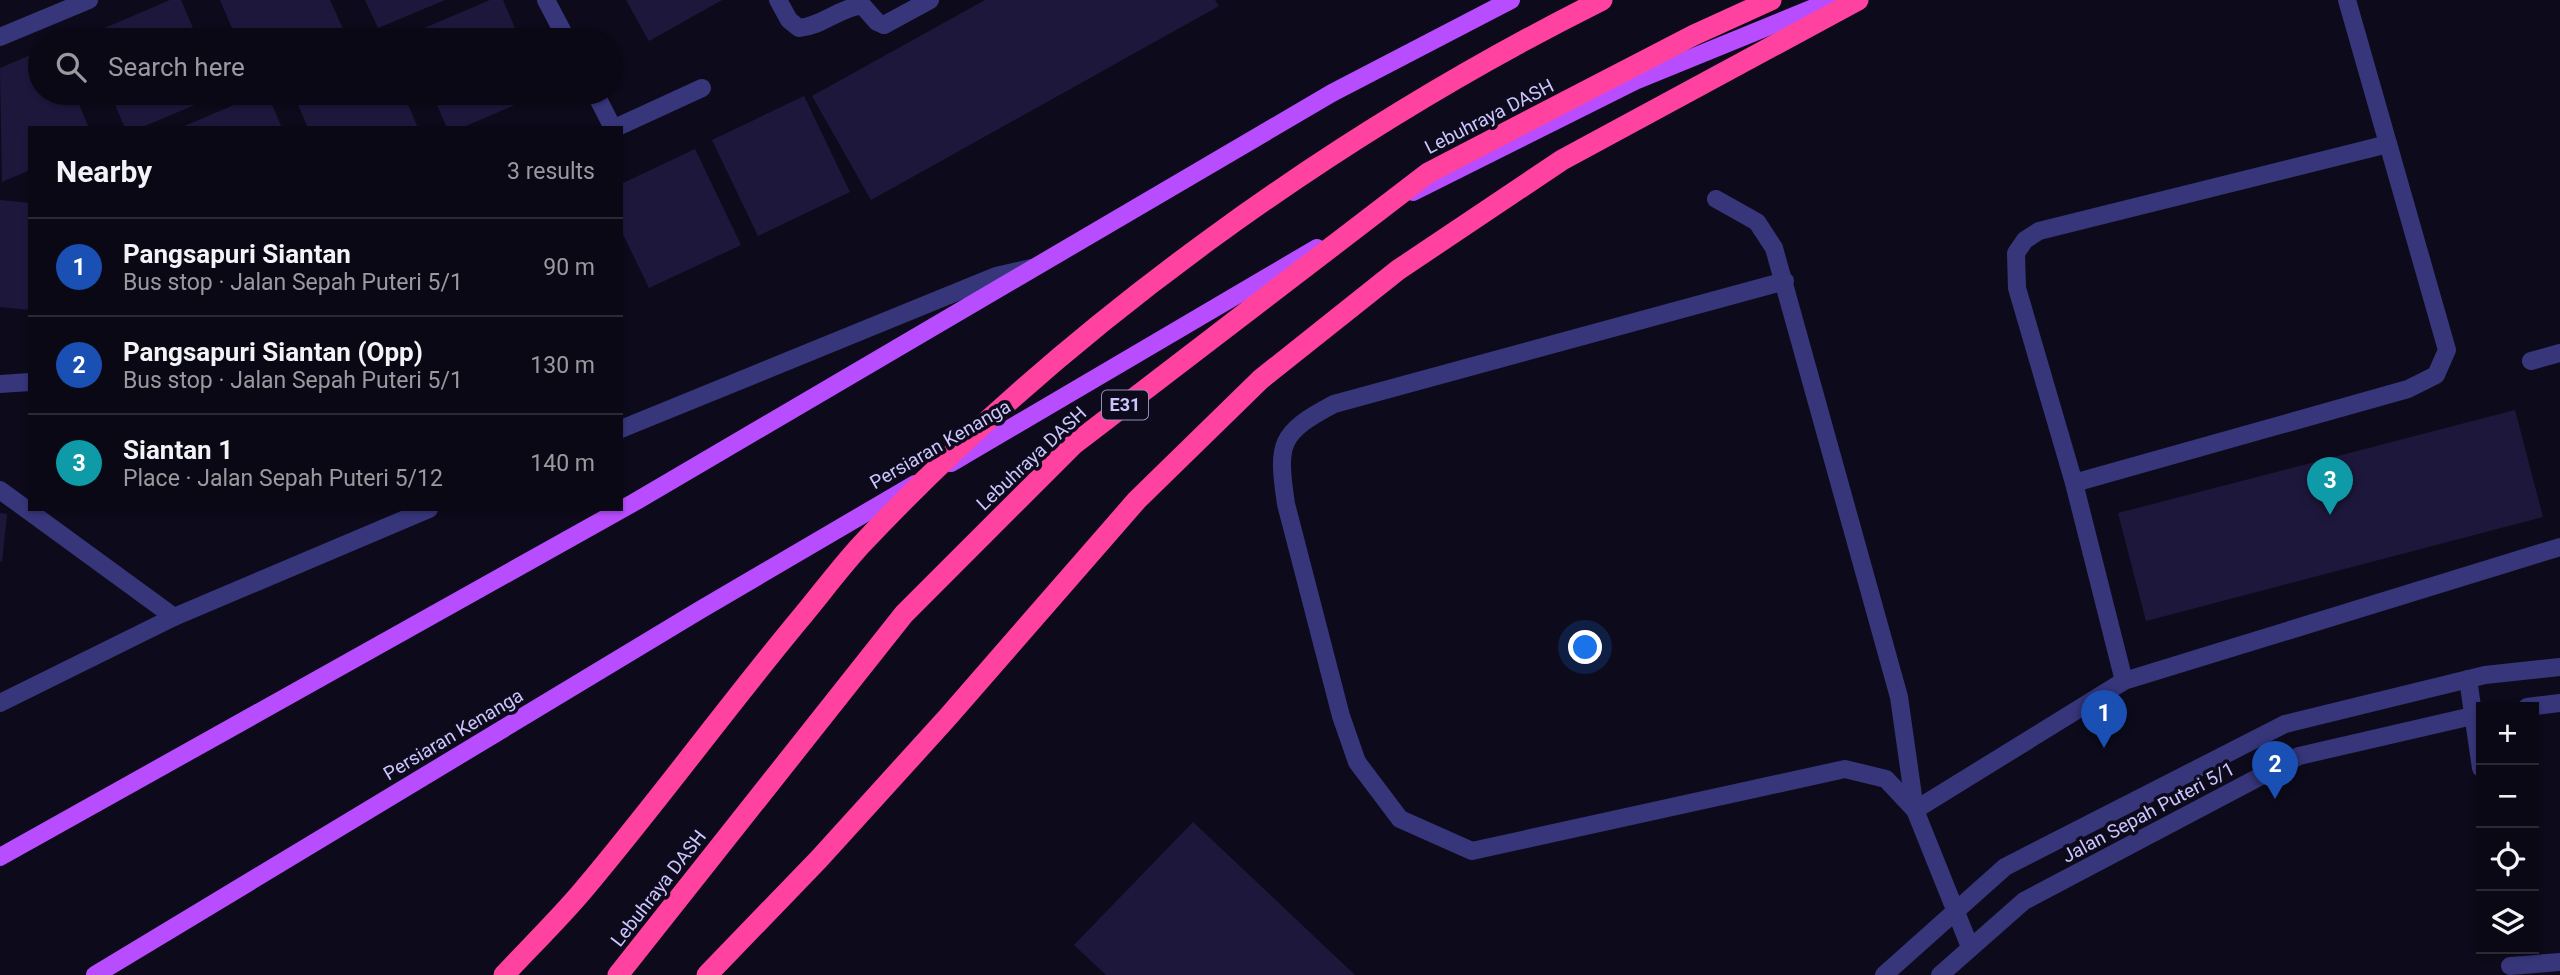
<!DOCTYPE html>
<html lang="en">
<head>
<meta charset="utf-8">
<style>
	body { margin:0; font-family:Roboto,sans-serif; background:#181622; color:#f1f3f6 }
	.controls { position:absolute; right:21px; bottom:21px; display:grid; overflow:hidden; border-radius:0px; box-shadow:0 2px 5px #0004 }
	.controls button { width:63px; height:63px; display:grid; place-items:center; padding:0; border:0; border-bottom:2px solid #2a2934; background:#0a0814; color:#f1f3f6; font:35px sans-serif }
	.you { position:absolute; left:1586px; top:648px; width:24px; height:24px; margin:-18px; border:5px solid #fff; border-radius:50%; background:#1a73e8; box-shadow:0 0 0 10px #1a73e833 }
	.badge { display:grid; place-items:center; width:46px; height:46px; border-radius:50%; background:#01ddf0; color:#fff; font-size:23px; font-weight:700 }
	.pin { position:absolute; translate:-50% -58px; filter:drop-shadow(0 2px 4px #0008) }
	.pin::after { content:''; position:absolute; top:37px; width:24px; height:21px; background:inherit; clip-path:polygon(0 0,100% 0,50% 100%) }
	.list { margin:0; padding:0; list-style:none }
	h2 { display:flex; justify-content:space-between; align-items:center; height:91px; margin:0; padding:0 28px; font-size:30px }
	h2 small { font-size:23px; font-weight:400; color:#999aa0 }
	.list li { display:grid; grid-template-columns:46px 1fr auto; gap:21px; align-items:center; box-sizing:border-box; height:98px; padding:0 28px; border-top:2px solid #2a2934 }
	.list b { display:block; font-size:26px; white-space:nowrap }
	.list p { margin:0; font-size:23px; white-space:nowrap; color:#999aa0 }
	.list em { font-size:23px; font-style:normal; color:#999aa0 }
	.icon { flex:none; width:38px; height:38px; fill:none; stroke:currentColor; stroke-width:2; stroke-linecap:round; stroke-linejoin:round }
	.map { position:relative; flex:none; width:2560px; height:975px; overflow:hidden }
	.search { position:absolute; background:#0a0814; box-shadow:0 2px 5px #0004; left:28px; top:28px; width:595px; height:77px; display:flex; align-items:center; gap:18px; box-sizing:border-box; padding:0 24px; border-radius:38px; color:#999aa0; font-size:26px }
	.panel { position:absolute; background:#0a0814; box-shadow:0 2px 5px #0004; left:28px; top:126px; width:595px; height:385px; border-radius:0px }
	.map>svg:first-child { display:block }
</style>
</head>
<body>
<div class="map">
<svg width="2560" height="975" viewBox="0 0 2560 975">
	<rect width="100%" height="100%" fill="#0d0b1b"/>
	<!-- building -->
	<g fill="#1e173c">
		<path d="M 170,0 L 181,0 L 198,40 L 87,40 L 86,36 Z"/>
		<path d="M 220,0 L 330,0 L 348,40 L 237,40 Z"/>
		<path d="M 365,0 L 445,0 L 378,28 Z"/>
		<path d="M 490,0 L 503,0 L 520,40 L 410,40 L 408,35 Z"/>
		<path d="M 626,0 L 722,0 L 649,41 Z"/>
		<path d="M 985,0 L 1215,0 L 1219,6 L 871,200 L 812,96 Z"/>
		<path d="M 40,51 L 40,93 L 74,93 L 89,128 L 30,128 L 30,170 L 2,182 L 0,68 Z"/>
		<path d="M 110,93 L 223,93 L 140,128 L 125,128 Z"/>
		<path d="M 262,93 L 267,93 L 282,128 L 180,128 Z"/>
		<path d="M 293,93 L 403,93 L 418,128 L 308,128 Z"/>
		<path d="M 432,93 L 543,93 L 461,128 L 447,128 Z"/>
		<path d="M 804,96 L 850,192 L 758,236 L 712,140 Z"/>
		<path d="M 695,149 L 741,245 L 649,288 L 621,230 L 621,184 Z"/>
		<path d="M 0,200 L 30,203 L 30,310 L 0,307 Z"/>
		<path d="M 2515,410 L 2543,517 L 2146,621 L 2118,513 Z"/>
		<path d="M 0,513 L 7,514 L 2,562 L 0,561 Z"/>
		<path d="M 1193,822 L 1355,975 L 1106,975 L 1074,945 Z"/>
	</g>
	<g fill="none" stroke-linecap="round" stroke-linejoin="round">
		<!-- service -->
		<g stroke="#37367b" stroke-width="18">
			<path d="M 778,0 L 789,20 L 799,28 C 822,26 839,8 862,5 L 877,22 L 884,25"/>
			<path d="M 1716,199 L 1757,222 L 1774,248 L 1899,697 L 1915,810 L 2124,681 L 2560,547"/>
			<path d="M 1785,281 L 1334,404 C 1279,433 1277,443 1286,504 L 1341,716 L 1357,762 L 1400,819 L 1472,851 L 1845,769 L 1886,779 L 1915,810 L 1970,947"/>
			<path d="M 2531,361 L 2560,353"/>
			<path d="M 621,429 L 996,276 L 1031,268"/>
			<path d="M 2074,483 L 2408,389 L 2436,375 L 2447,350 L 2347,0"/>
			<path d="M 0,490 L 174,617"/>
			<path d="M 2124,681 L 2074,483 L 2017,288 L 2016,253 L 2025,240 L 2039,231 L 2388,144"/>
			<path d="M 0,703 L 174,617 L 429,509"/>
		</g>
		<!-- minor -->
		<g stroke="#37367b" stroke-width="18">
			<path d="M 546,0 L 567,40"/>
			<path d="M 884,25 L 930,0"/>
			<path d="M 0,37 L 89,0"/>
			<path d="M 595,93 L 613,128"/>
			<path d="M 615,128 L 702,88"/>
			<path d="M 0,384 L 30,382"/>
			<path d="M 2468,679 L 2481,768"/>
			<path d="M 2510,966 L 2560,962"/>
		</g>
		<!-- tertiary -->
		<g stroke="#37367b" stroke-width="18">
			<path d="M 2527,707 L 2560,703"/>
			<path d="M 1884,975 L 2005,867 L 2285,724 L 2485,675 L 2560,667"/>
			<path d="M 1940,975 L 2024,901 L 2299,756 L 2481,714"/>
		</g>
		<!-- primary -->
		<g stroke="#b84dff" stroke-width="18">
			<path d="M 1413,192 L 1635,81 L 1833,0"/>
			<path d="M 951,463 L 1317,248"/>
			<path d="M 0,857 L 633,503 L 1332,93 L 1511,0"/>
			<path d="M 95,975 L 700,610 L 915,484"/>
		</g>
		<!-- motorway -->
		<path stroke="#ff41a0" stroke-width="21" d="M 707,975 L 819,859 L 947,718 L 1137,500 L 1261,379 L 1398,270 L 1562,160 L 1858,0"/>
		<!-- motorway-bridge -->
		<g stroke="#ff41a0" stroke-width="21">
			<path d="M 504,975 C 531,946 560,918 585,888 C 659,800 726,708 799,620 C 820,595 839,569 861,545 C 1067,326 1334,134 1602,0"/>
			<path d="M 618,975 L 904,614 L 1073,445 L 1428,173 L 1694,35 L 1771,0"/>
		</g>
	</g>
	<g text-anchor="middle" stroke-width="7" stroke-linejoin="round" paint-order="stroke">
		<!-- shield labels -->
		<rect fill="#0d0b1b" stroke="#928dbb" stroke-width="2" x="1102" y="390.5" width="46" height="29" rx="5"/>
		<g font-size="18" font-weight="bold" fill="#cbc5ff">
			<text x="1125" y="411">E31</text>
		</g>
		<!-- street labels -->
		<g font-size="19" fill="#cbc5ff" stroke="#0d0b1b">
			<text transform="translate(1489 116) rotate(-27)" y="7">Lebuhraya DASH</text>
			<text transform="translate(940 444) rotate(-30)" y="7">Persiaran Kenanga</text>
			<text transform="translate(1031 458) rotate(-43)" y="7">Lebuhraya DASH</text>
			<text transform="translate(453 734) rotate(-31)" y="7">Persiaran Kenanga</text>
			<text transform="translate(2148 812) rotate(-28)" y="7">Jalan Sepah Puteri 5/1</text>
			<text transform="translate(658 888) rotate(-52)" y="7">Lebuhraya DASH</text>
		</g>
	</g>
</svg>
<div class="controls">
<button>+</button>
<button>−</button>
<button><svg class="icon" aria-label="locate" viewBox="0 0 24 24"><circle cx="12" cy="12" r="6"/><path d="M12 2v4M12 18v4M2 12h4M18 12h4"/></svg></button>
<button><svg class="icon" aria-label="layers" viewBox="0 0 24 24"><path d="M12 4l9 5-9 5-9-5zM3 14l9 5 9-5"/></svg></button>
</div>
<div class="you"></div>
<div class="pin badge" style="left:2104px;top:748px;background:#1a4fb4">1</div>
<div class="pin badge" style="left:2275px;top:799px;background:#1a4fb4">2</div>
<div class="pin badge" style="left:2330px;top:515px;background:#0f9aa8">3</div>
<div class="search"><svg class="icon" aria-label="search" viewBox="0 0 24 24"><circle cx="10" cy="10" r="6"/><path d="M15 15l6 6"/></svg>Search here</div>
<section class="panel">
<h2>Nearby<small>3 results</small></h2>
<ul class="list">
<li><span class="badge" style="background:#1a4fb4">1</span><div><b>Pangsapuri Siantan</b><p>Bus stop · Jalan Sepah Puteri 5/1</p></div><em>90 m</em></li>
<li><span class="badge" style="background:#1a4fb4">2</span><div><b>Pangsapuri Siantan (Opp)</b><p>Bus stop · Jalan Sepah Puteri 5/1</p></div><em>130 m</em></li>
<li><span class="badge" style="background:#0f9aa8">3</span><div><b>Siantan 1</b><p>Place · Jalan Sepah Puteri 5/12</p></div><em>140 m</em></li>
</ul>
</section>
</div>
</body>
</html>
